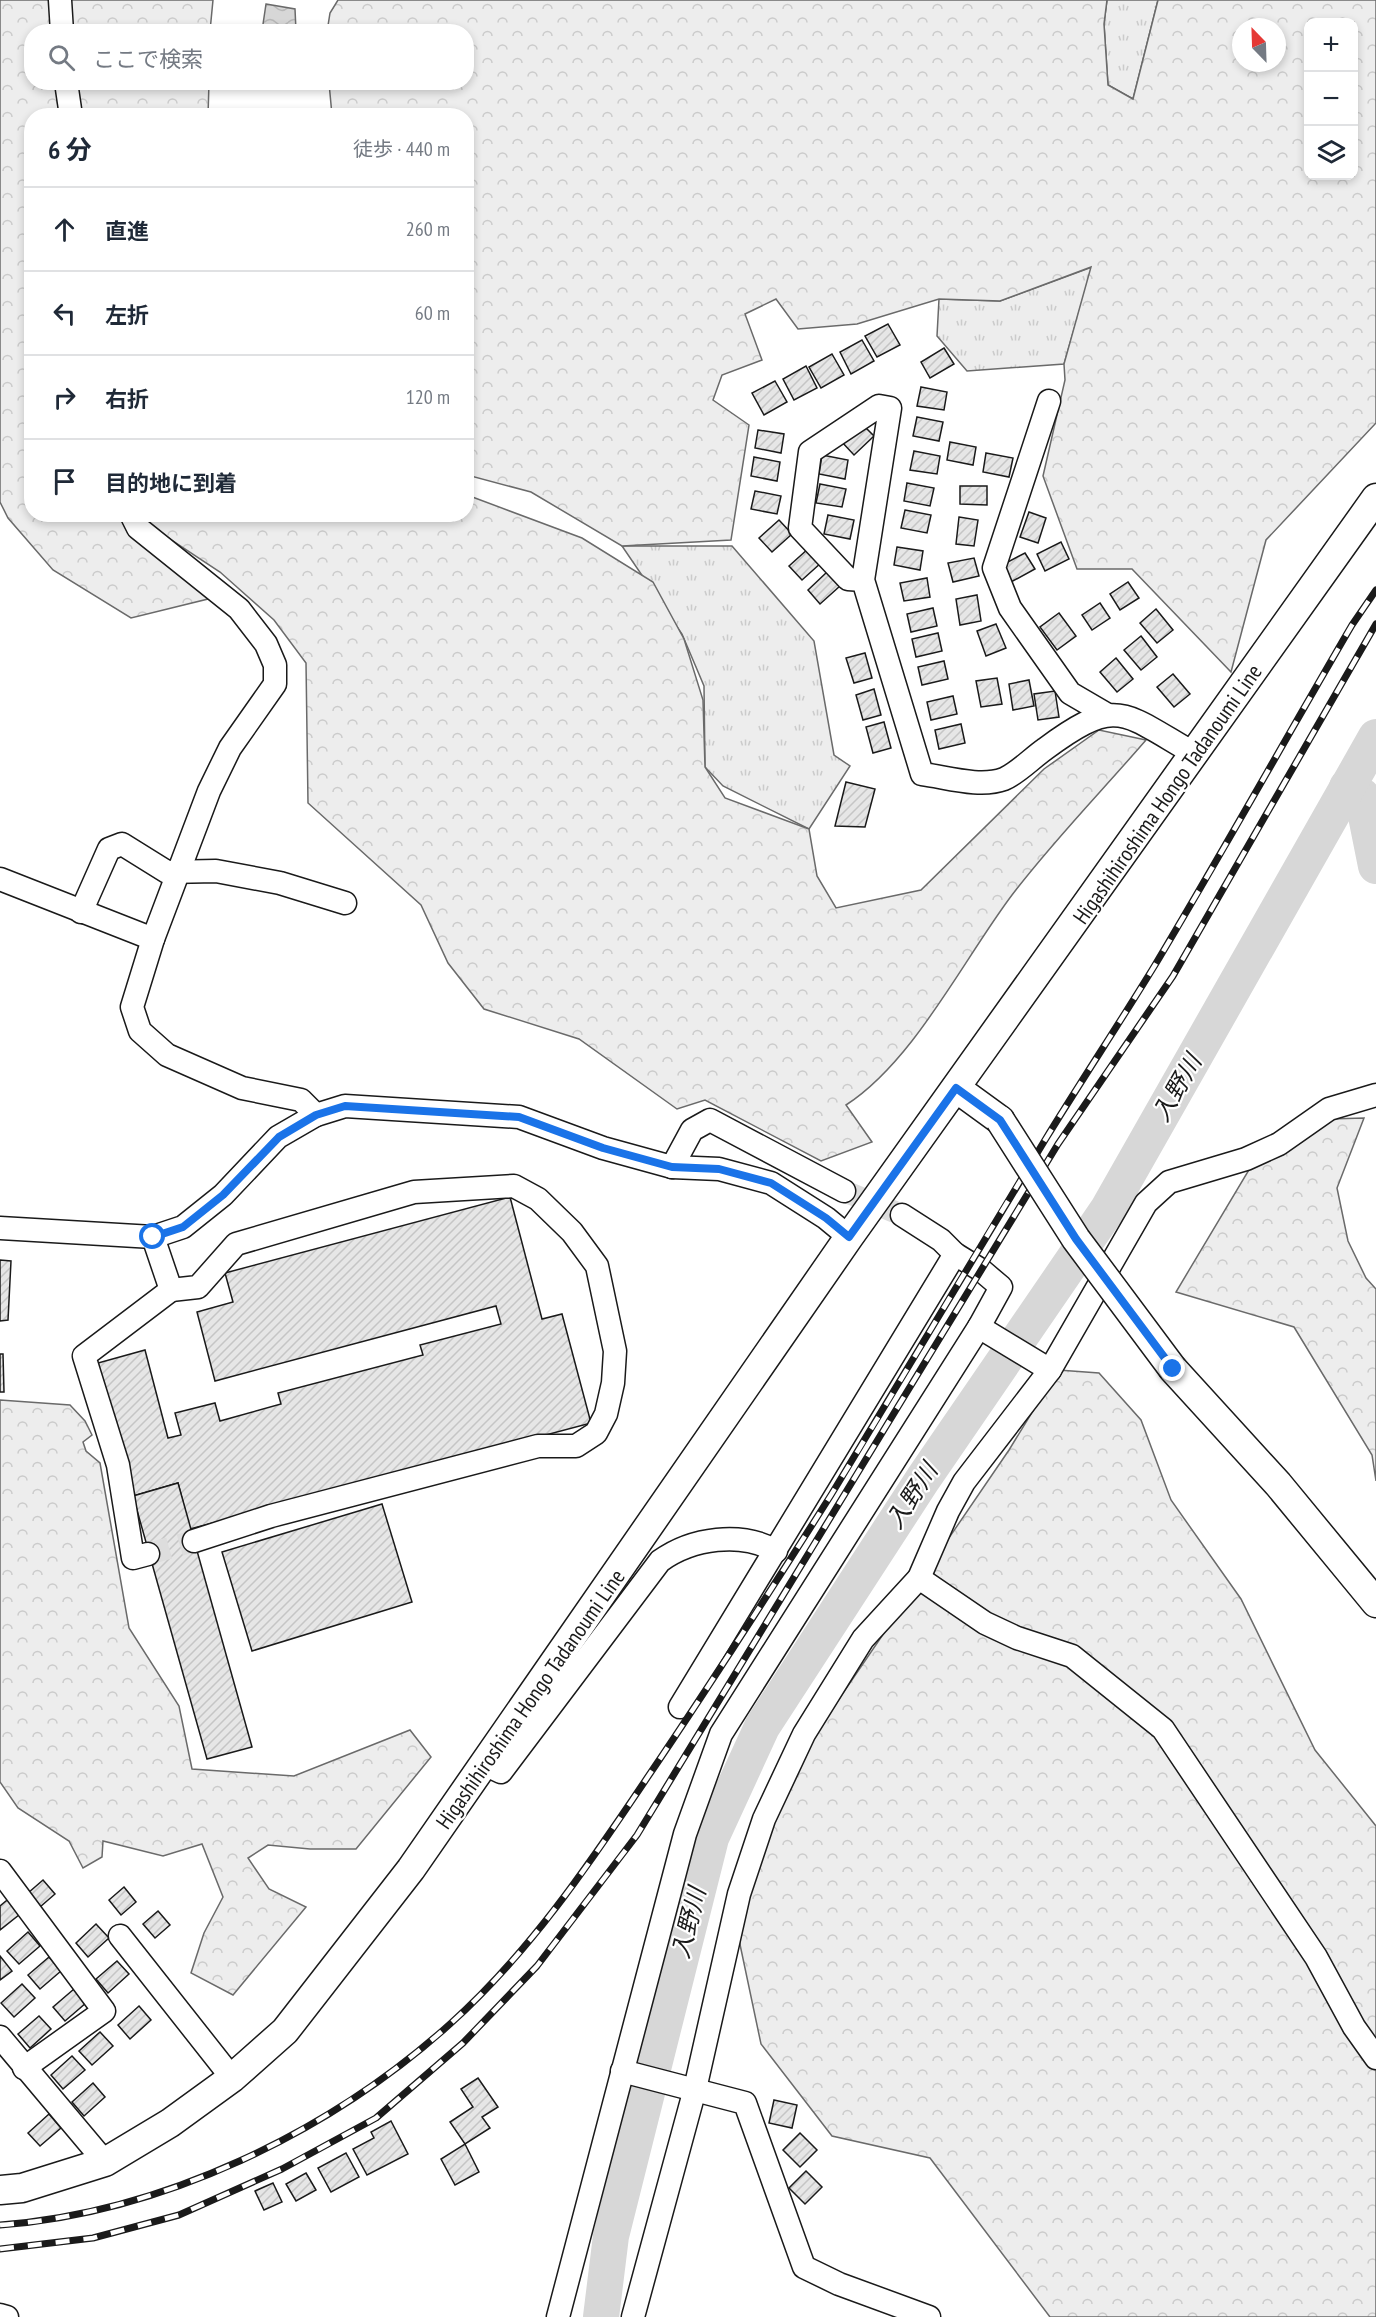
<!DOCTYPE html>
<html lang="ja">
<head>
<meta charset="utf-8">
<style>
	body { margin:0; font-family:"PT Sans Narrow","Noto Sans JP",sans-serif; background:#f6f6f7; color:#1f2937 }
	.controls { position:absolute; right:18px; top:18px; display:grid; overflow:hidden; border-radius:12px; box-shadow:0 3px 9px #0003 }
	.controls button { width:54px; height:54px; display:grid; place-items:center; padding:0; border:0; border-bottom:2px solid #e0e1e3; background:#fff; color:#1f2937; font:30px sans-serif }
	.compass { position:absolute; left:1232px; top:18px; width:54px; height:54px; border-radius:50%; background:#fff; box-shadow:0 3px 9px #0003; rotate:337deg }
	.stop { position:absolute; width:18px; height:18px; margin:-14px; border:4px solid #1a73e8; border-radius:50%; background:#fff }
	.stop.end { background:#1a73e8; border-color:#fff; box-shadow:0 2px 6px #0008 }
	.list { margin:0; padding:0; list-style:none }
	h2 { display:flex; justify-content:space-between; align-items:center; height:78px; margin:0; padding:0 24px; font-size:26px }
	h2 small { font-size:20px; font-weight:400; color:#747a83 }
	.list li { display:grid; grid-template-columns:39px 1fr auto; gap:18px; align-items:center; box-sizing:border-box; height:84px; padding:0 24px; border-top:2px solid #e0e1e3 }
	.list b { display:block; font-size:22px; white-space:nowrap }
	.list em { font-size:20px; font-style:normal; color:#747a83 }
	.icon { flex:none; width:33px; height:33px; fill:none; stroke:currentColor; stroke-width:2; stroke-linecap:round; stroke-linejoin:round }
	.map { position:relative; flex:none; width:1376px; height:2317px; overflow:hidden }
	.search { position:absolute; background:#fff; box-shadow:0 3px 9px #0003; left:24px; top:24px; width:450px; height:66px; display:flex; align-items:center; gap:15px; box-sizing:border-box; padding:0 21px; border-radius:24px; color:#747a83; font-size:22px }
	.panel { position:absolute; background:#fff; box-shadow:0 3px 9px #0003; left:24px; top:108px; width:450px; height:414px; border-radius:24px }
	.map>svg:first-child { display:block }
</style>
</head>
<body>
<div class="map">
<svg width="1376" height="2317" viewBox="0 0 1376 2317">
	<defs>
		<pattern id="grass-tufts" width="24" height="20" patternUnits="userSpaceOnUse" patternTransform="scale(1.5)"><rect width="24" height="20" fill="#ededed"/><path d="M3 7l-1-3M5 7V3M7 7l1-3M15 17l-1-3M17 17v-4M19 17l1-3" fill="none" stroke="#cbcbcb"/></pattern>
		<pattern id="forest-crowns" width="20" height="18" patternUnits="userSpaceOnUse" patternTransform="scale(1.5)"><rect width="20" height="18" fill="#ededed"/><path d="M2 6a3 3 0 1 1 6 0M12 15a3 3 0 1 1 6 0" fill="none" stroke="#cbcbcb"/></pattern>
		<pattern id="water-waves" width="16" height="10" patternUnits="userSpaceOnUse" patternTransform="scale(1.5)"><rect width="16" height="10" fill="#d7d7d7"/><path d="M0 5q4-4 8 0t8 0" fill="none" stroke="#b8b8b8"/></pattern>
		<pattern id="building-hatch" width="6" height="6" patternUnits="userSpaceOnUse" patternTransform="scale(1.5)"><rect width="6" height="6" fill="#e6e6e6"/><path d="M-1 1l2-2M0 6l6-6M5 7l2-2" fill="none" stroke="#c5c5c5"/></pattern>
	</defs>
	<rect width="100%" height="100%" fill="#fff"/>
	<!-- grass -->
	<g fill="url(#grass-tufts)" stroke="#6a6a6a" stroke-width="1.5">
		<path d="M 1107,0 L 1158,0 L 1133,99 L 1108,85 L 1104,24 Z"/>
		<path d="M 1092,267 L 1064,364 L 967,371 L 937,336 L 939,299 L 1000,301 Z"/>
		<path d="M 622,546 L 732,546 L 814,641 L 834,755 L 850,766 L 809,829 L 723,786 L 705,767 L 704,686 L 682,634 Z"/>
	</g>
	<!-- forest -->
	<g fill="url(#forest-crowns)" stroke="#6a6a6a" stroke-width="1.5" fill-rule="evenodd">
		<path d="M 0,0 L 52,0 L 54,31 L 32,32 L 32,82 L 59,83 L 63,115 L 32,116 L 32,514 L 123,515 L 216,597 L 131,618 L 53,570 L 8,518 L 0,502 Z"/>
		<path d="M 66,0 L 213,0 L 210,31 L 67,31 Z"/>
		<path d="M 338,0 L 1107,0 L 1104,24 L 1108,85 L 1133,99 L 1158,0 L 1376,0 L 1376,423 L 1266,540 L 1231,672 L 1132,569 L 1077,569 L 1043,476 L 1065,380 L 1064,364 L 1091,267 L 1000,301 L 939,299 L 857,324 L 798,329 L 776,299 L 745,314 L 762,360 L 722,375 L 713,400 L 749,425 L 731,540 L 622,546 L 531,492 L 467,475 L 466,116 L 332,115 L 329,83 L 466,82 L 466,32 L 327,32 L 330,13 ZM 1308,22 L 1354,22 L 1354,176 L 1308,176 ZM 1241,27 L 1277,27 L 1277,63 L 1241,63 Z"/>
		<path d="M 73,83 L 209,83 L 208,115 L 79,115 Z"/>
		<path d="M 467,495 L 582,538 L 653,582 L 684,639 L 703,700 L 705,767 L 725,798 L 809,829 L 817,876 L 836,908 L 921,890 L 1044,769 L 1099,730 L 1146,740 C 1102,791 1053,841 1012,895 C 963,960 914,1061 846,1105 L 872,1142 L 821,1161 L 705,1100 L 677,1109 L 579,1039 L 484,1009 L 448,963 L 421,905 L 308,803 L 306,663 L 274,620 L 220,572 L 144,522 L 139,515 L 466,514 Z"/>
		<path d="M 1364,1118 L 1337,1188 L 1348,1241 L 1366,1278 L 1376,1289 L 1376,1481 L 1372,1455 L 1294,1327 L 1176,1292 L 1250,1168 L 1329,1119 Z"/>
		<path d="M 1058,1370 L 1099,1373 L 1141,1420 L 1171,1500 L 1241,1599 L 1315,1750 L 1376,1826 L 1376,2317 L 1050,2317 L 930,2158 L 832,2136 L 761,2044 L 730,1897 L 815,1734 L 1009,1450 Z"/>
		<path d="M 0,1400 L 70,1405 L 85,1421 L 92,1435 L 83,1442 L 86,1451 L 100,1463 L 129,1628 L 179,1706 L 192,1769 L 294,1776 L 410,1730 L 431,1757 L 356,1849 L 310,1849 L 268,1845 L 248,1858 L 269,1889 L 306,1907 L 233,1995 L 191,1973 L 204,1933 L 223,1897 L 202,1844 L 163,1856 L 103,1841 L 102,1857 L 83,1868 L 69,1841 L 18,1808 L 0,1782 Z"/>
	</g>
	<!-- water -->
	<path fill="url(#water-waves)" stroke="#6a6a6a" stroke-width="1.5" d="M 266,4 L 295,9 L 296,31 L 262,31 Z"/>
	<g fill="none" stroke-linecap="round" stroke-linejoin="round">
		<!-- river -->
		<g stroke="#d7d7d7" stroke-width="36">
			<path d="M 1347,787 L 1362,796 L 1376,866"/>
			<path d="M 601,2317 L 611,2236 L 711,1838 L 762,1727 L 923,1479 L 1108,1209 L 1376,737"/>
		</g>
	</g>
	<!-- building -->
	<g fill="url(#building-hatch)" stroke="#1a1a1a" stroke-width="1.5">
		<path d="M 888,324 L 900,345 L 877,357 L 865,336 Z"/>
		<path d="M 862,340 L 874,361 L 851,374 L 840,352 Z"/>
		<path d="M 944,348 L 954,364 L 930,378 L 921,362 Z"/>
		<path d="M 832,354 L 844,375 L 821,388 L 809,367 Z"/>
		<path d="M 806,366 L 817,388 L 794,400 L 783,379 Z"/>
		<path d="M 775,381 L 787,402 L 764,415 L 752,393 Z"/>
		<path d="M 921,387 L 947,392 L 944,410 L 917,406 Z"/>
		<path d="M 917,417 L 943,422 L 939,441 L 913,436 Z"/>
		<path d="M 861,423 L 874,436 L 854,455 L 841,441 Z"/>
		<path d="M 758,430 L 784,434 L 781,453 L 755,448 Z"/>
		<path d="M 950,442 L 976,447 L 973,465 L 947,460 Z"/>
		<path d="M 914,451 L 940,456 L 937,474 L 910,470 Z"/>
		<path d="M 986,453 L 1013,458 L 1009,477 L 983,472 Z"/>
		<path d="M 822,455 L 848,460 L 845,479 L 819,474 Z"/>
		<path d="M 754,457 L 780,462 L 777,481 L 751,476 Z"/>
		<path d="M 907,483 L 934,488 L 930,506 L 904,501 Z"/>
		<path d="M 820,484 L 846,489 L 842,507 L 816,503 Z"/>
		<path d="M 960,486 L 987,486 L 987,505 L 960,504 Z"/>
		<path d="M 755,491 L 781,496 L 777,514 L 751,509 Z"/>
		<path d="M 905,510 L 931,515 L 927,533 L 901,528 Z"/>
		<path d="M 1029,512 L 1046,518 L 1038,543 L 1020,537 Z"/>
		<path d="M 828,515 L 854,520 L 850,539 L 824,534 Z"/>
		<path d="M 959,517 L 978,520 L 974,546 L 956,544 Z"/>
		<path d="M 779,520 L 792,534 L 772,552 L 759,538 Z"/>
		<path d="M 1061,542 L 1069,559 L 1045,571 L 1037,554 Z"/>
		<path d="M 897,547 L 923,551 L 920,570 L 894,565 Z"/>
		<path d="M 809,548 L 822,562 L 802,580 L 789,566 Z"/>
		<path d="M 1025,553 L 1035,569 L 1011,582 L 1002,565 Z"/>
		<path d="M 974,558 L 979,576 L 953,582 L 948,563 Z"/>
		<path d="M 827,572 L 840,586 L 820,604 L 808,590 Z"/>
		<path d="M 927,578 L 930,597 L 904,601 L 900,583 Z"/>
		<path d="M 1128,582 L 1139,598 L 1120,610 L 1110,594 Z"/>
		<path d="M 977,595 L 981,621 L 960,625 L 956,599 Z"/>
		<path d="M 1100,603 L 1110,618 L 1092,630 L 1082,615 Z"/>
		<path d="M 933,608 L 937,626 L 911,632 L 907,614 Z"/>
		<path d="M 1156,609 L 1173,630 L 1157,643 L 1140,623 Z"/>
		<path d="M 1059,613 L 1076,636 L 1057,650 L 1040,627 Z"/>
		<path d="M 996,624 L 1006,648 L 986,656 L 977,631 Z"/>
		<path d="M 938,633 L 942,651 L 916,657 L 912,639 Z"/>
		<path d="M 1141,636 L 1157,657 L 1141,670 L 1124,650 Z"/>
		<path d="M 865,653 L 872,678 L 854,683 L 846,658 Z"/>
		<path d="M 1116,658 L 1133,679 L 1117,692 L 1100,672 Z"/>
		<path d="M 944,661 L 948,679 L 922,685 L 918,667 Z"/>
		<path d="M 1173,674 L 1190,694 L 1174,707 L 1157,687 Z"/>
		<path d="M 997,678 L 1002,704 L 981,707 L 976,681 Z"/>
		<path d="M 1029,680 L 1034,706 L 1013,710 L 1009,684 Z"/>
		<path d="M 874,689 L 881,715 L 863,720 L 856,695 Z"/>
		<path d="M 1055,691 L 1059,717 L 1038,720 L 1034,694 Z"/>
		<path d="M 953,696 L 957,714 L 931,720 L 927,702 Z"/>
		<path d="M 884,722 L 891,748 L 873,753 L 866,727 Z"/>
		<path d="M 961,724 L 965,743 L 939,749 L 935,730 Z"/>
		<path d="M 846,782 L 875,789 L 865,827 L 835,826 Z"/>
		<path d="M 510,1197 L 542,1319 L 562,1314 L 591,1423 L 190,1529 L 178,1483 L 133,1496 L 98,1363 L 145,1350 L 168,1438 L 181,1435 L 175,1413 L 215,1403 L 220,1421 L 281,1404 L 278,1393 L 423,1355 L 420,1345 L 501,1324 L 496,1306 L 215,1381 L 197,1312 L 233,1302 L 225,1273 Z"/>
		<path d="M 0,1260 L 11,1261 L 8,1320 L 0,1321 Z"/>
		<path d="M 0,1354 L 3,1354 L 4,1392 L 0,1392 Z"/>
		<path d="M 178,1483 L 252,1747 L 207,1759 L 133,1496 Z"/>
		<path d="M 382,1504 L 412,1602 L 252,1651 L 222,1552 Z"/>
		<path d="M 43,1880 L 55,1894 L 40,1907 L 28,1893 Z"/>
		<path d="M 124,1887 L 136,1902 L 121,1915 L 109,1900 Z"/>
		<path d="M 12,1896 L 24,1911 L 0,1930 L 0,1906 Z"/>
		<path d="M 158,1911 L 170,1925 L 155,1938 L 143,1924 Z"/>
		<path d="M 96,1924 L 109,1938 L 88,1957 L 76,1943 Z"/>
		<path d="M 28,1932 L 40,1946 L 19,1964 L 7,1951 Z"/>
		<path d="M 0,1956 L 12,1971 L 0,1980 Z"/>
		<path d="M 49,1957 L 61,1971 L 40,1989 L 28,1975 Z"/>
		<path d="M 117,1961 L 129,1974 L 108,1993 L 96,1979 Z"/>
		<path d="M 22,1984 L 35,1998 L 14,2017 L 1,2003 Z"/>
		<path d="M 74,1989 L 86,2003 L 65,2021 L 53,2007 Z"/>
		<path d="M 139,2006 L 151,2020 L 130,2039 L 118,2025 Z"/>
		<path d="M 39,2016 L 51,2029 L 30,2048 L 18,2034 Z"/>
		<path d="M 100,2032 L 113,2046 L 92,2065 L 79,2051 Z"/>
		<path d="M 72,2056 L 85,2070 L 63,2089 L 51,2075 Z"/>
		<path d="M 478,2078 L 498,2107 L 482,2117 L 490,2128 L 465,2144 L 450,2122 L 473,2107 L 461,2089 Z"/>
		<path d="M 93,2083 L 105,2097 L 84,2116 L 72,2102 Z"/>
		<path d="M 774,2100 L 797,2105 L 792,2128 L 769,2123 Z"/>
		<path d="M 49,2114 L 61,2128 L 40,2146 L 28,2133 Z"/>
		<path d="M 391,2121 L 408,2154 L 367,2175 L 353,2149 L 374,2138 L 371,2132 Z"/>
		<path d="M 800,2133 L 817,2150 L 800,2167 L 783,2150 Z"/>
		<path d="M 465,2144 L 479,2172 L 455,2185 L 441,2159 Z"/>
		<path d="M 346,2153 L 359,2177 L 331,2192 L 318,2168 Z"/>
		<path d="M 806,2171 L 822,2187 L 805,2204 L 789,2188 Z"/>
		<path d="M 306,2173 L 316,2190 L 296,2201 L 286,2184 Z"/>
		<path d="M 273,2183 L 282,2202 L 264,2210 L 255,2191 Z"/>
	</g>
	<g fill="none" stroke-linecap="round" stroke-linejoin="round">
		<!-- minor-tunnel -->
		<g stroke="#ddd" stroke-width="22" stroke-dasharray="22 11" stroke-linecap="butt">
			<path d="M 844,1191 L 902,1215"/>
			<path d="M 148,1554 L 194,1541"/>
		</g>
		<defs>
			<g id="minor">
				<path d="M 60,0 L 62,32"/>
				<path d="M 66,82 L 71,116"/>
				<path d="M 1049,401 L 994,568 L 1010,608 L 1070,693 L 1106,714"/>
				<path d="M 131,514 L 138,528 L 239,609 L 266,644 L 275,665 L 275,684 L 230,748 L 209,791 L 153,939 L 132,1007 L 140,1031 L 167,1055 L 242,1088 L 301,1100 L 316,1115"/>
				<path d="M 863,580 L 848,579 L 800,528 L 810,452 L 879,406 L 890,408 L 863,580 L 922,774 C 946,777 980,788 1004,779 C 1018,773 1032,758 1045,749 C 1118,695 1123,713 1195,754"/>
				<path d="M 0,879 L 153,939"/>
				<path d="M 81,912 L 109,849 L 122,844 L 167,872 L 216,871 L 280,883 L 345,903"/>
				<path d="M 672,1167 L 692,1130 L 710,1120 L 844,1191"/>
				<path d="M 902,1215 L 941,1240 L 955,1254 L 981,1270 L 1001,1287 L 979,1327 L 1050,1370 L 1146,1203 L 1169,1182 L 1246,1159 L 1279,1144 L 1329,1109 L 1376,1095"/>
				<path d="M 0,1228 L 153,1237 L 183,1227 L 223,1195 L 278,1137 L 316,1115 L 345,1106 L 519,1117 L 603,1148 L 672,1167 L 719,1169 L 771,1183 L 826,1218 L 849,1237"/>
				<path d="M 171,1290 L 198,1287 L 236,1244 L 414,1192 L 514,1186 L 538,1199 L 572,1232 L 597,1266 L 615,1351 L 613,1383 L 606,1414 L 596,1433 L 576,1446 L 538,1446 L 271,1516 L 194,1541"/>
				<path d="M 148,1554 L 133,1558 L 118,1465 L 84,1356 L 171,1290 L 153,1237"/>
				<path d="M 919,1578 L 985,1623 L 1017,1638 L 1072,1656 L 1163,1729 L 1316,1957 L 1354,2027 L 1376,2058"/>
				<path d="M 680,1707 L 955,1254"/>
				<path d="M 484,1764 L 501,1772 L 660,1561 C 692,1538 741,1531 776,1551"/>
				<path d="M 0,1871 L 104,2011 L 24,2068"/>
				<path d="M 120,1936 L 232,2078"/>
				<path d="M 0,2037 L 105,2162"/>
				<path d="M 622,2071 L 745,2103 L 804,2267 L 839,2284 L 929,2317"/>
				<path d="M 0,2315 L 7,2317"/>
				<path d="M 558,2317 L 685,1834 L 721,1734 L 979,1327"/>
				<path d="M 633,2317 L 695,2089 L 739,1894 L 764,1819 L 804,1734 L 863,1639 L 919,1578 L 948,1511 L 964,1482 L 1050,1370"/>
			</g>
			<g id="major">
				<path d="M 956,1088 L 1000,1120"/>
				<path d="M 1173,1369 L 1278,1484 L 1376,1603"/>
				<path d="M 0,2190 L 22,2188 L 105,2162 L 170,2123 L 232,2078 L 285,2031 L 411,1869 L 849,1237 L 1376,498"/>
			</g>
		</defs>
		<!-- minor casing -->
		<use href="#minor" stroke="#1a1a1a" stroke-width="25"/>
		<!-- major casing -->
		<use href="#major" stroke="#1a1a1a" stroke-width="31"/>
		<!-- minor -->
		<use href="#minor" stroke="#fff" stroke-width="22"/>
		<!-- major -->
		<use href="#major" stroke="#fff" stroke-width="28"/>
		<defs>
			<g id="rail">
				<path d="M 0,2225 C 162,2213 330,2132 450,2024 C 529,1953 588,1866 647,1778 C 710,1685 771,1590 831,1495 C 903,1377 973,1258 1045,1140 C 1081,1081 1119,1024 1155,965 C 1222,853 1286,738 1352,625 L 1376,590"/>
				<path d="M 0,2249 L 93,2238 L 179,2215 L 282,2169 L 376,2118 L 463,2043 L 537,1966 L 637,1835 L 1058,1144 L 1173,976 L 1376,624"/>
			</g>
		</defs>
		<!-- rail casing -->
		<use href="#rail" stroke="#1a1a1a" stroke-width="7"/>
		<!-- rail -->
		<use href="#rail" stroke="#fff" stroke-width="4.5" stroke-dasharray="14" stroke-linecap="butt"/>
		<defs>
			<path id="major-bridge" d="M 1000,1120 L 1076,1239 L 1173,1369"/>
		</defs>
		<!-- major-bridge casing -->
		<use href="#major-bridge" stroke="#1a1a1a" stroke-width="31" stroke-linecap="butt"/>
		<!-- major-bridge -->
		<use href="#major-bridge" stroke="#fff" stroke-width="28"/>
	</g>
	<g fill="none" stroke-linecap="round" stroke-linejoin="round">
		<!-- route -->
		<path stroke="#1a73e8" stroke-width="8" d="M 153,1237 L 183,1227 L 223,1195 L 279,1137 L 316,1115 L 345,1106 L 519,1117 L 603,1148 L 672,1167 L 719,1169 L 771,1183 L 826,1218 L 849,1237 L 956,1088 L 1000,1120 L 1076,1239 L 1173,1369"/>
	</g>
	<g text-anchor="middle" stroke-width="4.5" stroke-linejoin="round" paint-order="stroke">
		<!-- street labels -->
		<g font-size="22" fill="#1a1a1a" stroke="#fff">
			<text transform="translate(1167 794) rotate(-55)" y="8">Higashihiroshima Hongo Tadanoumi Line</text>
			<text transform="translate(530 1699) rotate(-55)" y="8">Higashihiroshima Hongo Tadanoumi Line</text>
		</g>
		<!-- water labels -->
		<g font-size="24" font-style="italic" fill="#1a1a1a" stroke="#fff">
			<text transform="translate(1177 1088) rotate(-60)" y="8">入野川</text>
			<text transform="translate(912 1496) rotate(-57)" y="8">入野川</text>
			<text transform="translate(689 1923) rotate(-76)" y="8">入野川</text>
		</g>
	</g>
</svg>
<div class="controls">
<button>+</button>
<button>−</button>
<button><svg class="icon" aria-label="layers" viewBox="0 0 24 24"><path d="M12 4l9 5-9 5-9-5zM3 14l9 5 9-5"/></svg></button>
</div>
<svg class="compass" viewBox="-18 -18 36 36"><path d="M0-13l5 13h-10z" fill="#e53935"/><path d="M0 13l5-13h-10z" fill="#747a83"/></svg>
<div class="stop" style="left:153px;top:1237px"></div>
<div class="stop end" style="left:1173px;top:1369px"></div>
<div class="search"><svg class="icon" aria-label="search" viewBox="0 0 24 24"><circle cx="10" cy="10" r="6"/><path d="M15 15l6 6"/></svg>ここで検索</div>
<section class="panel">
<h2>6 分<small>徒歩 · 440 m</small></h2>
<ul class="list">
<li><svg class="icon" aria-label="ahead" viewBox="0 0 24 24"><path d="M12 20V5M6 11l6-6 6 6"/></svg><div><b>直進</b></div><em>260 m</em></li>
<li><svg class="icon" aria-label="left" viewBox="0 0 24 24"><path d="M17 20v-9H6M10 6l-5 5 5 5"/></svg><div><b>左折</b></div><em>60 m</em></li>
<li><svg class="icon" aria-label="right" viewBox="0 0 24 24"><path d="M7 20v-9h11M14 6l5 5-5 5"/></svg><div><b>右折</b></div><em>120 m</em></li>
<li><svg class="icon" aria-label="arrive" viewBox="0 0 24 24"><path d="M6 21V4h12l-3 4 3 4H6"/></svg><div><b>目的地に到着</b></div></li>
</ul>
</section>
</div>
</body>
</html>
